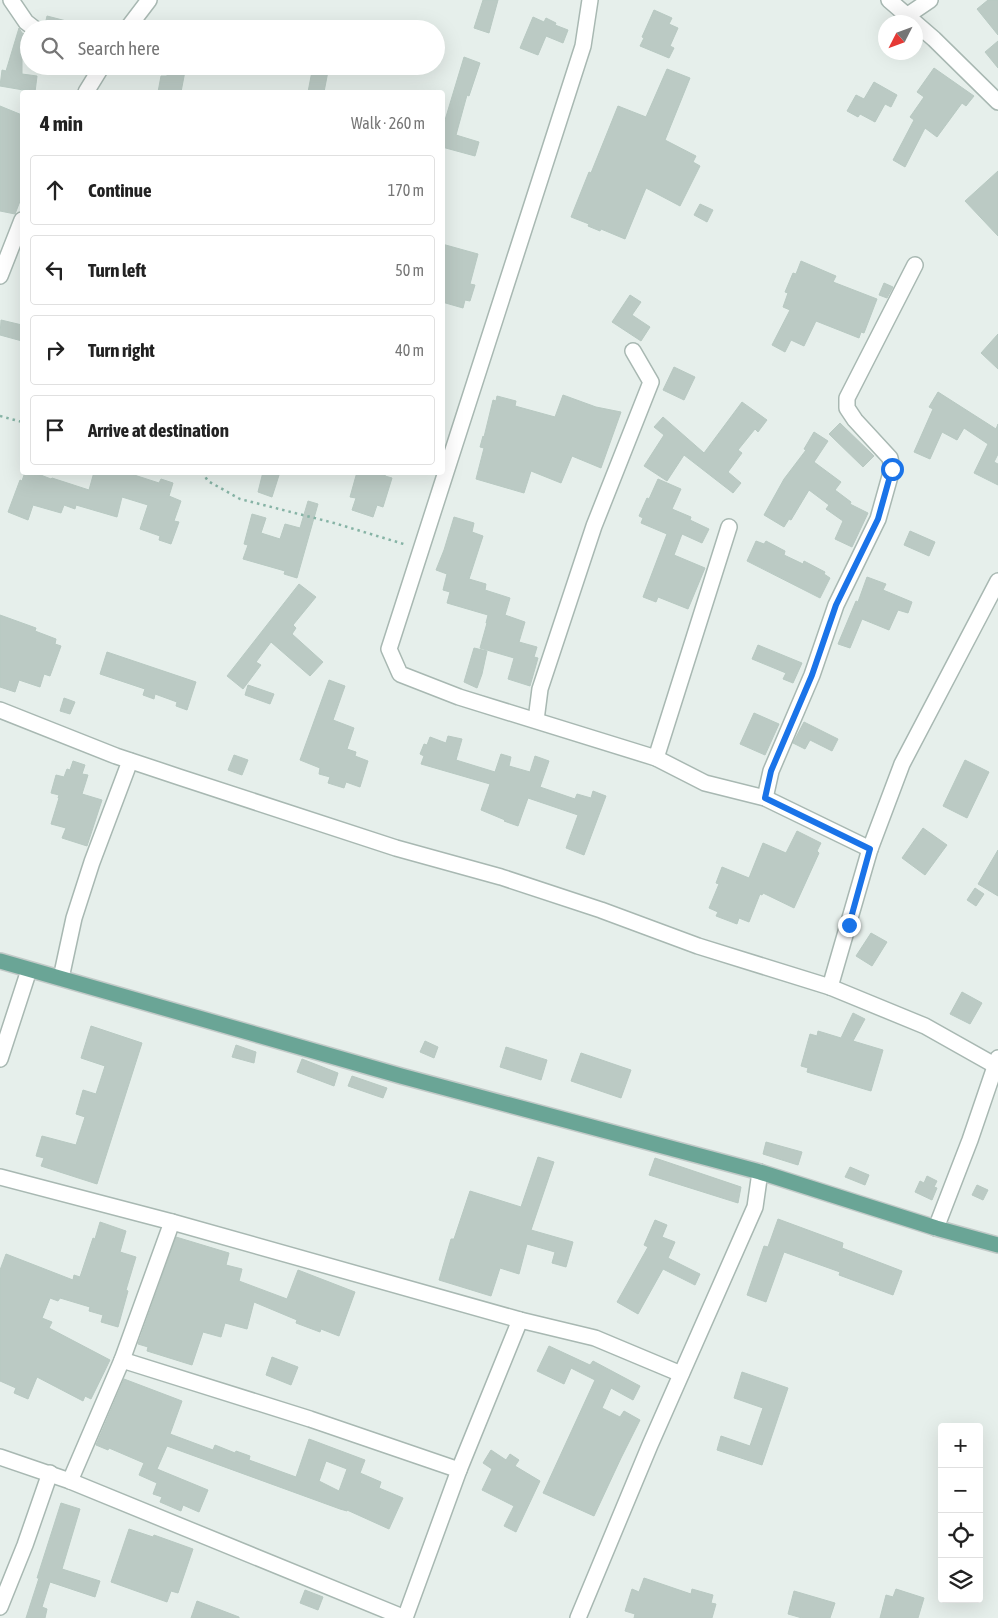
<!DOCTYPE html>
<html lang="en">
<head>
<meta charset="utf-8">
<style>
	body { margin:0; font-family:"Asap Condensed",sans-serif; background:#f6f6f6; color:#222 }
	.controls { position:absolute; right:15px; bottom:15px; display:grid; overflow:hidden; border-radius:5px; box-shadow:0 5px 20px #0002 }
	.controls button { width:45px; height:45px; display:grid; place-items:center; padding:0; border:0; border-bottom:1px solid #e0e0e0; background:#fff; color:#222; font:25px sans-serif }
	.compass { position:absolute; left:878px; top:15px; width:45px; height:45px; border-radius:50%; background:#fff; box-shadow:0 5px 20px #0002; rotate:228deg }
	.stop { position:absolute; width:15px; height:15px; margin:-11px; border:4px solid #1a73e8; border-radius:50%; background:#fff }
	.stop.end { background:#1a73e8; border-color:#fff; box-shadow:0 1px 5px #0008 }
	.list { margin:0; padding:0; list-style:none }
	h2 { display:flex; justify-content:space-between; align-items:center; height:65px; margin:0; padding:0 20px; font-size:21px }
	h2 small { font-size:16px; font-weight:400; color:#767676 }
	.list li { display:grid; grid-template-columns:32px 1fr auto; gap:15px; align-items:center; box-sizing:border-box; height:70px; margin:0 10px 10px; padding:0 10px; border:1px solid #e0e0e0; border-radius:5px }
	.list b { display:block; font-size:19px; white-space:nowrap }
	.list em { font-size:16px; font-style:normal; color:#767676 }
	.icon { flex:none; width:28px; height:28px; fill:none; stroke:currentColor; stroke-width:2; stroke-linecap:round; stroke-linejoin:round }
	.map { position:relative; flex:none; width:998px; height:1618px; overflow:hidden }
	.search { position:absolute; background:#fff; box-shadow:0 5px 20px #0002; left:20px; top:20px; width:425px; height:55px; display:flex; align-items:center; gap:12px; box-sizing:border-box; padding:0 18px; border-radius:28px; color:#767676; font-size:19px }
	.panel { position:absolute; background:#fff; box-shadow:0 5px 20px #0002; left:20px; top:90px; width:425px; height:385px; border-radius:5px }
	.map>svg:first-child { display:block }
</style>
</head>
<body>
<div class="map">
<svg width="998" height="1618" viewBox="0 0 998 1618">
	<rect width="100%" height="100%" fill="#e6efeb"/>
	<!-- building -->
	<g fill="#bbcac4" stroke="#b8c9c2" fill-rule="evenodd">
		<path d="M 483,0 L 498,0 L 489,33 L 474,28 Z"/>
		<path d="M 988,0 L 998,0 L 998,35 L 977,9 Z"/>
		<path d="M 654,10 L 672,18 L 669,24 L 678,28 L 670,46 L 674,48 L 669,58 L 640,46 L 644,38 L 642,37 Z"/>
		<path d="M 47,16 L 82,25 L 82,29 L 44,29 Z"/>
		<path d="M 533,17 L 544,22 L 546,18 L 556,23 L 555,25 L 568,30 L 563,43 L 546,36 L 538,55 L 520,48 Z"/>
		<path d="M 19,28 L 22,33 L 29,36 L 29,50 L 22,48 L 22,74 L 37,76 L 35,92 L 0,86 L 2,70 L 6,71 Z"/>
		<path d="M 998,41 L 998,68 L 985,52 Z"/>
		<path d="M 464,57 L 480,63 L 469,96 L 467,95 L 456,135 L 479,142 L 475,156 L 442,147 L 442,130 Z"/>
		<path d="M 313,66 L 329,66 L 324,92 L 308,92 Z"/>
		<path d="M 168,68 L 185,71 L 181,92 L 158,92 L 161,76 L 167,76 Z"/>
		<path d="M 934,68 L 974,96 L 966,106 L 962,103 L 937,137 L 925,128 L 905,167 L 893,160 L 914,120 L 910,117 L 924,97 L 917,92 Z"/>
		<path d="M 667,69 L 690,78 L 665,140 L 696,156 L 693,162 L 700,166 L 680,206 L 646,188 L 625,239 L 601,229 L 600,231 L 588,226 L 589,224 L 571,217 L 589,172 L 591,173 L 618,106 L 646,117 Z"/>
		<path d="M 874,82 L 897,95 L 891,107 L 885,104 L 875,122 L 860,114 L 858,117 L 847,111 L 856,95 L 864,99 Z"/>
		<path d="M 0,106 L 22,115 L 22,196 L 15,214 L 0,211 Z"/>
		<path d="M 998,171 L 998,236 L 965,201 Z"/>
		<path d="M 700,204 L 713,210 L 707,222 L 694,215 Z"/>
		<path d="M 442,244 L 478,254 L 470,284 L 475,285 L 470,301 L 465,300 L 463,308 L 442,302 Z"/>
		<path d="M 801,261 L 836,276 L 833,282 L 877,299 L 864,333 L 861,332 L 859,338 L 816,321 L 804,346 L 791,340 L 785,352 L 772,345 L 790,310 L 783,307 L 788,293 L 785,292 L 793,273 L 796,274 Z"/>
		<path d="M 884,283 L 893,287 L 887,298 L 879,295 Z"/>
		<path d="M 630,295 L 641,302 L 632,315 L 650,327 L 641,341 L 612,322 Z"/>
		<path d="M 1,320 L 22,325 L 22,341 L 0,335 Z"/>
		<path d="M 998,334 L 998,369 L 981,353 Z"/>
		<path d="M 674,367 L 695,377 L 684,400 L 663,390 Z"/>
		<path d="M 938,392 L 996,429 L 998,424 L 998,454 L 994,462 L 998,464 L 998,485 L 974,473 L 988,444 L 964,428 L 957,440 L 942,432 L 930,459 L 914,452 L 933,409 L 929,407 Z"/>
		<path d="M 563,395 L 596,407 L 621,412 L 601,468 L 572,456 L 561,483 L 531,471 L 524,493 L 476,479 L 484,448 L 480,447 L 483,436 L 484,437 L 493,400 L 496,401 L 497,396 L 516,401 L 515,406 L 555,417 Z"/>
		<path d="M 742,402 L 767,420 L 758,432 L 755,429 L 738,450 L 742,453 L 728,472 L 741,483 L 733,493 L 684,455 L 667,481 L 644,466 L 664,435 L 654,427 L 663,417 L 704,453 Z"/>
		<path d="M 840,423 L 874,456 L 863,467 L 829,434 Z"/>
		<path d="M 814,432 L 828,441 L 814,462 L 841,482 L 835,490 L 851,502 L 850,504 L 868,513 L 852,547 L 835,539 L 843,521 L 826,509 L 829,505 L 809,490 L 791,520 L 789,519 L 784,527 L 764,515 L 784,479 L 806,450 L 804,449 Z"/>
		<path d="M 25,472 L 33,472 L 51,479 L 52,478 L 89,490 L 94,472 L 125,472 L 159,483 L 161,479 L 173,483 L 169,496 L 181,501 L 174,521 L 179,522 L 171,544 L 159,540 L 160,536 L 140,529 L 148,505 L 122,497 L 117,517 L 76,505 L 75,509 L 64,505 L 61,513 L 33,505 L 28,520 L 8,512 L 20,480 L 22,481 Z"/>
		<path d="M 263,472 L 280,472 L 272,497 L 258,492 Z"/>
		<path d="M 357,472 L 386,472 L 385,476 L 392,478 L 383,507 L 377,505 L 373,517 L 352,510 L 356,498 L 350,497 Z"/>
		<path d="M 658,479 L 681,489 L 672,509 L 691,517 L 690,520 L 709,529 L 702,543 L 682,534 L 674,555 L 705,568 L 688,609 L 658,597 L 656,602 L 643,597 L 667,534 L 641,523 L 643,518 L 639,516 L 647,498 L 649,499 Z"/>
		<path d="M 308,501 L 318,504 L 297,578 L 284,574 L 285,571 L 243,559 L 248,545 L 244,544 L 252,514 L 266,518 L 261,533 L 280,539 L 285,524 L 300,528 Z"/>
		<path d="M 454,517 L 474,523 L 472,532 L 483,536 L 469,579 L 486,584 L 485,590 L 510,598 L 505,615 L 525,622 L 519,642 L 537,647 L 534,657 L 538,658 L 530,686 L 508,679 L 514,658 L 480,648 L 487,623 L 486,623 L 488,615 L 447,603 L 450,592 L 443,590 L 447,574 L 436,570 L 444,550 Z"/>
		<path d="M 910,531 L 935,542 L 929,556 L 904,545 Z"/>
		<path d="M 756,541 L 764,544 L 766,541 L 785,551 L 784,555 L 803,564 L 804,561 L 825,572 L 824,574 L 830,578 L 820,598 L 747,561 Z"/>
		<path d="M 867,577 L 886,584 L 883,590 L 912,602 L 908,613 L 898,610 L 889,630 L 862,619 L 850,648 L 838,644 L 856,601 L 858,602 Z"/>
		<path d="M 299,584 L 316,597 L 293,625 L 296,628 L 292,634 L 323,662 L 310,676 L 271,642 L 256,662 L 261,665 L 243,689 L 227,676 Z"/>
		<path d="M 0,615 L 36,628 L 35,631 L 56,639 L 55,644 L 61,646 L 50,676 L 44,674 L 40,687 L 19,680 L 15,692 L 0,687 Z"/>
		<path d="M 758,645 L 802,663 L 793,683 L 783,679 L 786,673 L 752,659 Z"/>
		<path d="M 474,648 L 487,651 L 482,674 L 477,688 L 464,682 Z"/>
		<path d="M 107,652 L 196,682 L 187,710 L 176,706 L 177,702 L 155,694 L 154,699 L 143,695 L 145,689 L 100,674 Z"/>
		<path d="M 329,680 L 345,686 L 333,720 L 354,728 L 347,749 L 356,752 L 355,756 L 368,761 L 360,787 L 346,782 L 344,788 L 328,783 L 330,777 L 319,774 L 320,768 L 300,760 Z"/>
		<path d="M 248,685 L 274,694 L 270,704 L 245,695 Z"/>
		<path d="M 64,698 L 75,702 L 70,714 L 60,711 Z"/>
		<path d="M 754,713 L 779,724 L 765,755 L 740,744 Z"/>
		<path d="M 804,722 L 838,739 L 832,751 L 810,740 L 805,749 L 793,743 Z"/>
		<path d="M 448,736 L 462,739 L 456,760 L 495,772 L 501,754 L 511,757 L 509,766 L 530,772 L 535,756 L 549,761 L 540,787 L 575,799 L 577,794 L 591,798 L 593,791 L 606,796 L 584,855 L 566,848 L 578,815 L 528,798 L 518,826 L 504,821 L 505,820 L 481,810 L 490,784 L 421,764 L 424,756 L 420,754 L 424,744 L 427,745 L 430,737 L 446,743 Z"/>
		<path d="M 234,755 L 248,760 L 242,775 L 228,770 Z"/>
		<path d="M 965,760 L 989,772 L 967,818 L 943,806 Z"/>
		<path d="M 73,761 L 85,765 L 82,774 L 88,775 L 82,794 L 102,800 L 87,846 L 62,838 L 66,828 L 51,824 L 59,798 L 58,798 L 59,795 L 51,793 L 56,775 L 64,777 L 67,769 L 70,770 Z"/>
		<path d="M 923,828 L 947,845 L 925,875 L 902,858 Z"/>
		<path d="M 797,831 L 821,843 L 817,851 L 819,853 L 794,908 L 763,893 L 762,895 L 760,894 L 749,922 L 739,918 L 737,924 L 716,916 L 718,912 L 709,908 L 719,884 L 716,883 L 722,867 L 749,878 L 763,843 L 786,853 Z"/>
		<path d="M 998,850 L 998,896 L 978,884 Z"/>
		<path d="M 975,888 L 984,894 L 976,906 L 967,900 Z"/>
		<path d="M 871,933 L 887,942 L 872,966 L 856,956 Z"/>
		<path d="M 962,992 L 982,1003 L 970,1024 L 950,1014 Z"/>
		<path d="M 853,1013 L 865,1019 L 853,1041 L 883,1050 L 871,1091 L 807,1072 L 808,1068 L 801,1066 L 810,1034 L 817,1036 L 818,1031 L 841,1038 Z"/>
		<path d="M 91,1026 L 142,1043 L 97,1184 L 41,1166 L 44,1158 L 36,1156 L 42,1136 L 76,1145 L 85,1117 L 76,1114 L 83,1090 L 96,1094 L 105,1066 L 81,1058 Z"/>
		<path d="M 425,1041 L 438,1047 L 434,1058 L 420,1052 Z"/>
		<path d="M 236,1045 L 256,1052 L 254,1063 L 232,1057 Z"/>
		<path d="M 506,1047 L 547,1060 L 541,1080 L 500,1067 Z"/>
		<path d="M 581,1053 L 631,1070 L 621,1098 L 571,1081 Z"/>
		<path d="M 302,1059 L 338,1073 L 334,1086 L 297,1072 Z"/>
		<path d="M 352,1076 L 387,1088 L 383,1098 L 348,1086 Z"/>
		<path d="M 766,1142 L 802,1152 L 798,1165 L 763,1154 Z"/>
		<path d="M 538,1157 L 554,1162 L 531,1230 L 573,1242 L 566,1267 L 552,1263 L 555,1252 L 527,1244 L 519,1274 L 500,1268 L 491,1296 L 439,1280 L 451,1239 L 454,1239 L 470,1191 L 521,1207 Z"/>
		<path d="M 655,1158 L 741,1187 L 738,1203 L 649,1175 Z"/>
		<path d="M 850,1167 L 869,1175 L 865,1185 L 845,1177 Z"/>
		<path d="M 927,1176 L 937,1181 L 934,1187 L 937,1188 L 932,1200 L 915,1192 L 920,1181 L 924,1183 Z"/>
		<path d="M 977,1185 L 988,1190 L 983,1200 L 972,1195 Z"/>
		<path d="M 778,1219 L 843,1243 L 842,1248 L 902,1271 L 893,1295 L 839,1275 L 840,1272 L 784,1252 L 766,1302 L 747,1295 L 764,1246 L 768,1247 Z"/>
		<path d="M 655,1220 L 667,1225 L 662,1237 L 675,1242 L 668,1258 L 700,1274 L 695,1285 L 663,1269 L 638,1314 L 617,1302 L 648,1247 L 644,1245 Z"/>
		<path d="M 100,1222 L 126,1231 L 120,1252 L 136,1257 L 126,1290 L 128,1291 L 118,1327 L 101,1322 L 103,1315 L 89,1311 L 90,1307 L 60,1298 L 58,1301 L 50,1298 L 42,1318 L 52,1322 L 49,1328 L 110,1360 L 91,1399 L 85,1396 L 83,1401 L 37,1377 L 28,1399 L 14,1393 L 16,1388 L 0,1381 L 0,1270 L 6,1254 L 73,1280 L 74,1275 L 80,1277 L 93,1238 L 95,1239 Z"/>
		<path d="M 176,1237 L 229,1253 L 226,1265 L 242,1269 L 239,1281 L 287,1299 L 298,1270 L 355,1292 L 339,1336 L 321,1329 L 320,1332 L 296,1323 L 297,1320 L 254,1302 L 247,1329 L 225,1323 L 221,1337 L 203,1332 L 192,1365 L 147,1351 L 148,1347 L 138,1344 Z"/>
		<path d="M 549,1346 L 590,1365 L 593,1361 L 640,1386 L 633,1400 L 611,1388 L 602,1408 L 620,1417 L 624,1411 L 640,1420 L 621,1458 L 594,1516 L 543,1493 L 595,1380 L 571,1368 L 564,1384 L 537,1371 Z"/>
		<path d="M 272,1357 L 298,1367 L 291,1385 L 266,1375 Z"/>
		<path d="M 742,1372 L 788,1388 L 762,1465 L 717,1450 L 721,1436 L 750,1446 L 763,1408 L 734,1398 Z"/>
		<path d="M 124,1379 L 182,1401 L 170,1434 L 213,1450 L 215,1445 L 235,1453 L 236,1451 L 250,1456 L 249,1460 L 296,1477 L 309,1439 L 365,1460 L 360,1473 L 381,1482 L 379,1488 L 403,1498 L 389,1529 L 347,1510 L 347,1511 L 340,1509 L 167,1446 L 157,1469 L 208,1490 L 199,1512 L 183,1505 L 181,1511 L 160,1502 L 162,1497 L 153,1494 L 157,1483 L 139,1475 L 144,1463 L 109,1448 L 108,1450 L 96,1445 ZM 326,1461 L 347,1469 L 339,1491 L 319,1481 Z"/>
		<path d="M 491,1450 L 506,1460 L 510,1454 L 519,1460 L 515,1466 L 540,1481 L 516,1532 L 504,1526 L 514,1506 L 482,1490 L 492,1469 L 483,1463 Z"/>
		<path d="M 61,1503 L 80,1509 L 62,1569 L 100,1581 L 95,1597 L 50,1582 L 42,1607 L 47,1609 L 45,1618 L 26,1618 L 39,1578 L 37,1578 Z"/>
		<path d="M 129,1529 L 153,1537 L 154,1535 L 193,1549 L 178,1593 L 171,1591 L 167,1602 L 111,1582 Z"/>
		<path d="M 644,1578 L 691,1594 L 692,1589 L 713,1595 L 711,1603 L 716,1604 L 712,1618 L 634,1618 L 635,1614 L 625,1611 L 632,1589 L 639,1592 Z"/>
		<path d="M 896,1589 L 924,1598 L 918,1618 L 880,1618 L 886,1595 L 893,1597 Z"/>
		<path d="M 305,1590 L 323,1597 L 318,1610 L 300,1603 Z"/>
		<path d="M 794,1591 L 835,1603 L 830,1618 L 802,1618 L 788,1614 Z"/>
		<path d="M 197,1601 L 239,1617 L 239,1618 L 191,1618 Z"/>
	</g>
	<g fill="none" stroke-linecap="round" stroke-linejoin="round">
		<defs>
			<g id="minor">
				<path d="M 11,0 L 26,22 L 35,29"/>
				<path d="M 590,0 L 583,46 L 389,649 L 400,674 L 459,697 L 656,758 L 705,783 L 765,798 L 870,849"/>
				<path d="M 889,0 L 934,39 L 998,102"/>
				<path d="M 908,15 L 930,0"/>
				<path d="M 127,29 L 149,0"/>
				<path d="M 86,92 L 102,66"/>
				<path d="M 0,276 L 22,220"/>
				<path d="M 0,710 L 116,756 L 179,777 L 396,848 L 501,877 L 601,910 L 698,946 L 830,987 L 925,1026 L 996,1066"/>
				<path d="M 536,720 L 540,689 L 594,526 L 651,382 L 633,351"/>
				<path d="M 656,758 L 729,527"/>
				<path d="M 765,798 L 771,771 L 812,675 L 836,605 L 878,519 L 892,469 L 890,458 L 855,420 L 847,408 L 847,398 L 915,265"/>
				<path d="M 61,978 L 74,918 L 92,862 L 130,761"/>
				<path d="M 830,987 L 870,849 L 902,764 L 998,581"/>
				<path d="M 0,1059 L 29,970"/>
				<path d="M 0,1177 L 172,1222 L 520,1320 L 595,1338 L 681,1374"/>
				<path d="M 936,1228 L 970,1140 L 998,1058"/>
				<path d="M 122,1360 L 310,1419 L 459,1470"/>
				<path d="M 0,1457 L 70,1481 L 405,1618"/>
				<path d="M 70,1481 L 122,1360 L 172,1222"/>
				<path d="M 0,1607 L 25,1545 L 50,1473"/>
				<path d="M 405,1618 L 459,1470 L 520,1320"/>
				<path d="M 578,1618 L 650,1445 L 755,1207 L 760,1172"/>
			</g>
			<path id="major" d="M 0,961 L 401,1076 L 760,1172 L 936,1228 L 998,1245"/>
		</defs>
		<!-- minor casing -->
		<use href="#minor" stroke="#a8b8b2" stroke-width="18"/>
		<!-- major casing -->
		<use href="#major" stroke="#c2cac8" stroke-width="18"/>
		<!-- path -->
		<g stroke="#86b3a5" stroke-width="2.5" stroke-dasharray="2.5 4" stroke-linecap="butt">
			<path d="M 0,416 L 22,422"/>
			<path d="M 202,472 L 208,481 L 240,499 L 334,523 L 407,545"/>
		</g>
		<!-- minor -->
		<use href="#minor" stroke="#fff" stroke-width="15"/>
		<!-- major -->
		<use href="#major" stroke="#6aa596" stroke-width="15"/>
	</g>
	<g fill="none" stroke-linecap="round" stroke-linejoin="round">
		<!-- route -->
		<path stroke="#1a73e8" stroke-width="6" d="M 849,925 L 870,849 L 765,798 L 771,771 L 812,675 L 836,605 L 878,519 L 892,469"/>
	</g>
</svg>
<div class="controls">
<button>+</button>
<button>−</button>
<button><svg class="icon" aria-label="locate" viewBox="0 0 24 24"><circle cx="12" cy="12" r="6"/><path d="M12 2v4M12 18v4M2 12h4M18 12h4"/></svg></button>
<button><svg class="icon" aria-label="layers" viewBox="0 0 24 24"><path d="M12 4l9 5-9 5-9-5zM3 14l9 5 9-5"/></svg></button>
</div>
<svg class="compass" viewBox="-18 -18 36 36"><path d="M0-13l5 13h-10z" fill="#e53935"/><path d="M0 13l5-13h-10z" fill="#767676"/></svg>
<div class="stop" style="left:892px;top:469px"></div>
<div class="stop end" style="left:849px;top:925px"></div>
<div class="search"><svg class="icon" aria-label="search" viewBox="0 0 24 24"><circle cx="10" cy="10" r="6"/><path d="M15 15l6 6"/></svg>Search here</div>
<section class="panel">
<h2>4 min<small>Walk · 260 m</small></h2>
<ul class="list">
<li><svg class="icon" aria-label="ahead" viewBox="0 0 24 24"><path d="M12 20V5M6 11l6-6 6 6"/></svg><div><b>Continue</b></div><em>170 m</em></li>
<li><svg class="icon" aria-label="left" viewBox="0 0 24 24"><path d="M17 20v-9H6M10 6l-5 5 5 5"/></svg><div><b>Turn left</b></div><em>50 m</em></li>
<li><svg class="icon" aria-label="right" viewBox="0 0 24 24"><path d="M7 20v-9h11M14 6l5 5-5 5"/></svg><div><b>Turn right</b></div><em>40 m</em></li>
<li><svg class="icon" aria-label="arrive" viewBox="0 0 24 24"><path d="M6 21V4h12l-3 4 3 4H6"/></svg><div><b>Arrive at destination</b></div></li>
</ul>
</section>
</div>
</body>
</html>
